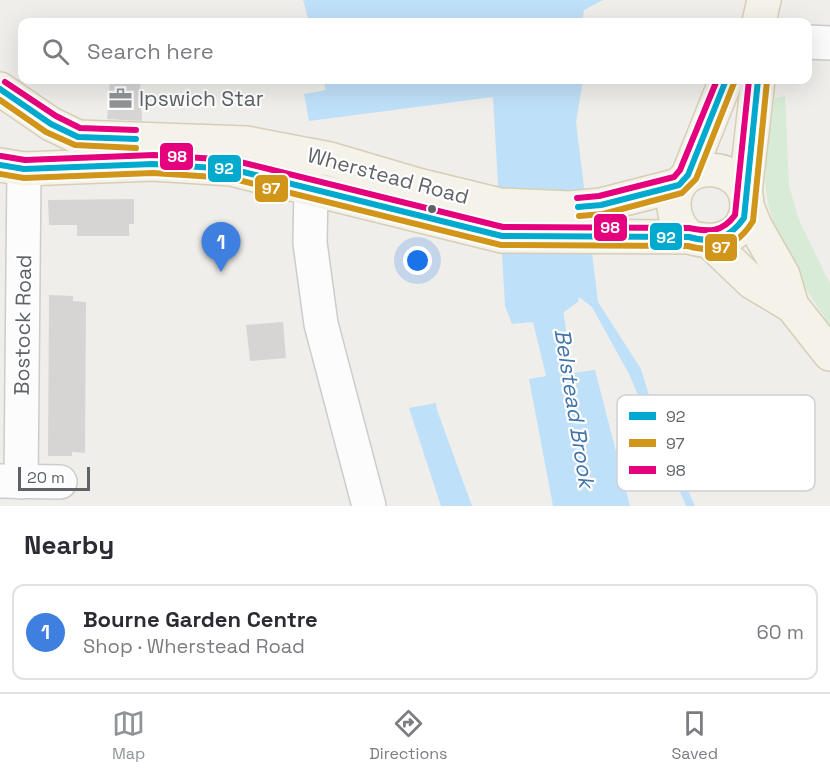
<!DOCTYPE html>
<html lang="en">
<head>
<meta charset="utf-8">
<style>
	body { margin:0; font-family:"Space Grotesk",sans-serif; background:#f7f7f7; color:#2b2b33 }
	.scale { position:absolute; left:18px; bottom:15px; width:72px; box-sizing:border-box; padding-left:6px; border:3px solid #5f6368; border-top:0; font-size:16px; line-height:21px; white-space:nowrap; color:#5f6368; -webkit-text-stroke:4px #fff; paint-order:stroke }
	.you { position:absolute; left:418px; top:261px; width:21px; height:21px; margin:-15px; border:4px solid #fff; border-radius:50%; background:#1a73e8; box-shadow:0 0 0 9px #1a73e833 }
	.badge { display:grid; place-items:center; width:39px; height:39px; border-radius:50%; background:#919496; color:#fff; font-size:20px; font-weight:700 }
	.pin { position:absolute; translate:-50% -50px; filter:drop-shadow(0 2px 3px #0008) }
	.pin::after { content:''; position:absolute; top:32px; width:21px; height:18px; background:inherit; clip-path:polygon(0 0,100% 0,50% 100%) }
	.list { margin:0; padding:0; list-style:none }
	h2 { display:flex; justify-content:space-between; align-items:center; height:78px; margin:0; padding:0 24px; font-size:26px }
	h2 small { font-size:20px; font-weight:400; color:#7c7c81 }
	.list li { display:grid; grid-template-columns:39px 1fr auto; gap:18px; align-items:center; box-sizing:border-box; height:96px; margin:0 12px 12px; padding:0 12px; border:2px solid #e1e1e2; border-radius:12px }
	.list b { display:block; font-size:22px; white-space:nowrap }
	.list p { margin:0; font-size:20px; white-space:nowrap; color:#7c7c81 }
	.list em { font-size:20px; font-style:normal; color:#7c7c81 }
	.icon { flex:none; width:33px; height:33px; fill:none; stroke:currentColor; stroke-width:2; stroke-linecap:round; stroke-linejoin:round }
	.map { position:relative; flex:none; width:830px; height:506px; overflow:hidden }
	.search { position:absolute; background:#fff; box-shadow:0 6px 24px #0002; left:18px; right:18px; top:18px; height:66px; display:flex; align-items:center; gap:15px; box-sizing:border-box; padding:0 21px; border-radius:12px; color:#7c7c81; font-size:22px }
	.sheet { height:186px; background:#fff }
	nav { display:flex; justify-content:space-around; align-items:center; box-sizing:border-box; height:84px; border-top:2px solid #e1e1e2; background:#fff; font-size:16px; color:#7c7c81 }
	nav a { display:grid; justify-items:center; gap:3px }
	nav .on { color:#919496 }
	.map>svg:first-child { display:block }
</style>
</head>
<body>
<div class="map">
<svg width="830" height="506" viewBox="0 0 830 506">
	<rect width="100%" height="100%" fill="#efeeea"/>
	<!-- green -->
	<path fill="#d8ebd6" d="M 785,96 L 789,186 L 799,220 L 830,284 L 830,325 C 807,292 776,243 768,203 C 762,175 767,126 775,98 Z"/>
	<!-- water -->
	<g fill="#bfe0f9">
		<path d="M 303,0 L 603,0 L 584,10 L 582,22 L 309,22 Z"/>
		<path d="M 323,80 L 583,80 L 576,122 L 598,302 L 641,369 L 658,425 L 695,506 L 686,506 L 629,374 L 592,307 L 579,297 L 578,302 L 557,317 L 567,374 L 595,370 L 630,506 L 553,506 L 529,379 L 546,376 L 533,322 L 512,324 L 505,306 L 493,97 L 309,121 L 304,94 L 326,90 Z"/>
		<path d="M 436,403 L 437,410 L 472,506 L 441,506 L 409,408 Z"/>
	</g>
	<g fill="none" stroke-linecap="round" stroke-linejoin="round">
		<!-- stream -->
		<path stroke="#bfe0f9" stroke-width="8" d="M 559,310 L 570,383"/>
	</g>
	<!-- building -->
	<g fill="#d6d5d3">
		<path d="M 110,80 L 140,80 L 142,121 L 107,119 Z"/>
		<path d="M 134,199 L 134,224 L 129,224 L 129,236 L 77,236 L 77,225 L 49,225 L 48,200 Z"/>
		<path d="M 49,295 L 73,296 L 73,301 L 86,302 L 85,453 L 72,452 L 72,456 L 48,456 Z"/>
		<path d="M 283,322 L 286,358 L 250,361 L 246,325 Z"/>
	</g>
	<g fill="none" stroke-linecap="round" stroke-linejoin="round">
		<defs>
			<g id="minor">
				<path d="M 808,42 L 830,43"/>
				<path d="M 311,187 L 310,243 L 321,324 L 369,506"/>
				<path d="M 0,481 L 60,482"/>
				<path d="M 21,482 L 24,169"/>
			</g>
			<g id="major">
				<path d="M 759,22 L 764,0"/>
				<path d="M 0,89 L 51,124 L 78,137 L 246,143 L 330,159 L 418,185 L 500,205 L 570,208 L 601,205 L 679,185"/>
				<path d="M 0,165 L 24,169 L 153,164 L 231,169 L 502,236 L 689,237 C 714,245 745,239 747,206 C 748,160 674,156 674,205 C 674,218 680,228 689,237"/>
				<path d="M 688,175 L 726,80"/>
				<path d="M 745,193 L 758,80"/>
				<path d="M 747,206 L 755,226 L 783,275 L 792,306"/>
				<path d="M 710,242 L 752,282 L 792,306 L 830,354"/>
			</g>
		</defs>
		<!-- minor casing -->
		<use href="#minor" stroke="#cbcccc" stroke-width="36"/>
		<!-- major casing -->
		<use href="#major" stroke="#d7ceb8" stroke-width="36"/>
		<!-- minor -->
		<use href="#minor" stroke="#fdfcfc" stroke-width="33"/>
		<!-- major -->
		<use href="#major" stroke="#f4f2e9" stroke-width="33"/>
		<defs>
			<g id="bus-1">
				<path d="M 0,89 L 51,124 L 78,137 L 136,139"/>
				<path d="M 0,165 L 24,169 L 153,164 L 231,169 L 502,236 L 689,237 C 713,244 729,239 744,218 L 758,80"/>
				<path d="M 578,207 L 601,205 L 679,185 L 688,175 L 726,80"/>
			</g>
			<g id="bus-2">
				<path d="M 0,100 L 46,132 L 75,145 L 136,148"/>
				<path d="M 0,174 L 24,178 L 153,173 L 230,178 L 501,245 L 688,246 C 716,254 738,246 753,221 L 767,81"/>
				<path d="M 579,216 L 603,214 L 682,193 L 696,179 L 734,83"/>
			</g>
			<g id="bus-3">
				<path d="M 5,82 L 56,116 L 80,128 L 136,130"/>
				<path d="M 1,156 L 25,160 L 154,155 L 232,160 L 503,227 L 689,228 C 709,232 722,233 735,215 L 749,80"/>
				<path d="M 577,198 L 599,196 L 674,177 L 680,170 L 717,80"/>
			</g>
		</defs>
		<!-- bus-1 casing -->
		<use href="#bus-1" stroke="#fff" stroke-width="10"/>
		<!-- bus-2 casing -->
		<use href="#bus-2" stroke="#fff" stroke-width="10"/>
		<!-- bus-3 casing -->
		<use href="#bus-3" stroke="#fff" stroke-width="10"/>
		<!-- bus-1 -->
		<use href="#bus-1" stroke="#00a9ce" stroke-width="6"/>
		<!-- bus-2 -->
		<use href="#bus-2" stroke="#d1951a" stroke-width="6"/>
		<!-- bus-3 -->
		<use href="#bus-3" stroke="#e5007d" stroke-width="6"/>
	</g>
	<!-- icons -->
	<defs>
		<symbol id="office-bare" viewBox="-9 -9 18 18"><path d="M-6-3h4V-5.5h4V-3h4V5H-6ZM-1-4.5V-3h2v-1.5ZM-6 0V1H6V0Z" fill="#919496" stroke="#fff" stroke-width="2.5" paint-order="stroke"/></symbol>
	</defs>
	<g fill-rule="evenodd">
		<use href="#office-bare" x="104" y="82" width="33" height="33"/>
	</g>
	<!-- markers -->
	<circle fill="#5f6368" stroke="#fff" stroke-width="2" cx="432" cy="209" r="5"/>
	<g text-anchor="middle" stroke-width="4.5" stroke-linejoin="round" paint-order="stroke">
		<!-- poi labels -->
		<g font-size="21" fill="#5f6368" stroke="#fff" text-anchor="start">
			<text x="139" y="106">Ipswich Star</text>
		</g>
		<!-- street labels -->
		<g font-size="21" fill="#5f6368" stroke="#fff">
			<text transform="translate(388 176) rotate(15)" y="7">Wherstead Road</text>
			<text transform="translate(23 325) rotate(-89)" y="7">Bostock Road</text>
		</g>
		<!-- water labels -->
		<g font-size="22" font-style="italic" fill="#4174aa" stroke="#fff">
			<text transform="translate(575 408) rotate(81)" y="8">Belstead Brook</text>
		</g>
	</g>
	<!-- legend -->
	<rect x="617" y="395" width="198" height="96" rx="9" fill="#fff" stroke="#cfd0d2" stroke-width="1.5"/>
	<rect x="629" y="412" width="27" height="8" fill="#00a9ce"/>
	<rect x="629" y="439" width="27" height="8" fill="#d1951a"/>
	<rect x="629" y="466" width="27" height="8" fill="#e5007d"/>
	<g font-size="16" fill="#5f6368">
		<text x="666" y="422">92</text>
		<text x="666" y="449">97</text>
		<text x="666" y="476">98</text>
	</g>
	<g stroke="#fff" stroke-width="2">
		<rect x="159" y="142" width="35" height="29" rx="6" fill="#e5007d"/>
		<rect x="207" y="154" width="35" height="29" rx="6" fill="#00a9ce"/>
		<rect x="254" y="174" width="35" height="29" rx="6" fill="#d1951a"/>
		<rect x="593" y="213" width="35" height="29" rx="6" fill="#e5007d"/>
		<rect x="649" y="222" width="34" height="29" rx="6" fill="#00a9ce"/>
		<rect x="704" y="233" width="34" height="29" rx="6" fill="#d1951a"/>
	</g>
	<g font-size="16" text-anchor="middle" font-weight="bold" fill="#fff">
		<text x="177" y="162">98</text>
		<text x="224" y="174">92</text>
		<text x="271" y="194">97</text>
		<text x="610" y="233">98</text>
		<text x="666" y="243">92</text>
		<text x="721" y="253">97</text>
	</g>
</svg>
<div class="scale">20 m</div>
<div class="you"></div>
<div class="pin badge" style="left:221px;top:272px;background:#3f7fe0">1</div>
<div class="search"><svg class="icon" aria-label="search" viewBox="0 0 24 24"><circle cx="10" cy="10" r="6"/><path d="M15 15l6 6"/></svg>Search here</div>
</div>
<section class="sheet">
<h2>Nearby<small></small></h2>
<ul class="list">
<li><span class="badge" style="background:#3f7fe0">1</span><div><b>Bourne Garden Centre</b><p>Shop · Wherstead Road</p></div><em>60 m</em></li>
</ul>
</section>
<nav>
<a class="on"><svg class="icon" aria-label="map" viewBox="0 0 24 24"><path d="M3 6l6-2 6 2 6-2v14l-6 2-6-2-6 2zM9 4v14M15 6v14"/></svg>Map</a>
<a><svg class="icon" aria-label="directions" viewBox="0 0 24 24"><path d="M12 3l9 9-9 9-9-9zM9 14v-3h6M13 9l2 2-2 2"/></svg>Directions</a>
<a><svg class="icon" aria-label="saved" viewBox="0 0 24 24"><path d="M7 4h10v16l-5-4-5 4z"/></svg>Saved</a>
</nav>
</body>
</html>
